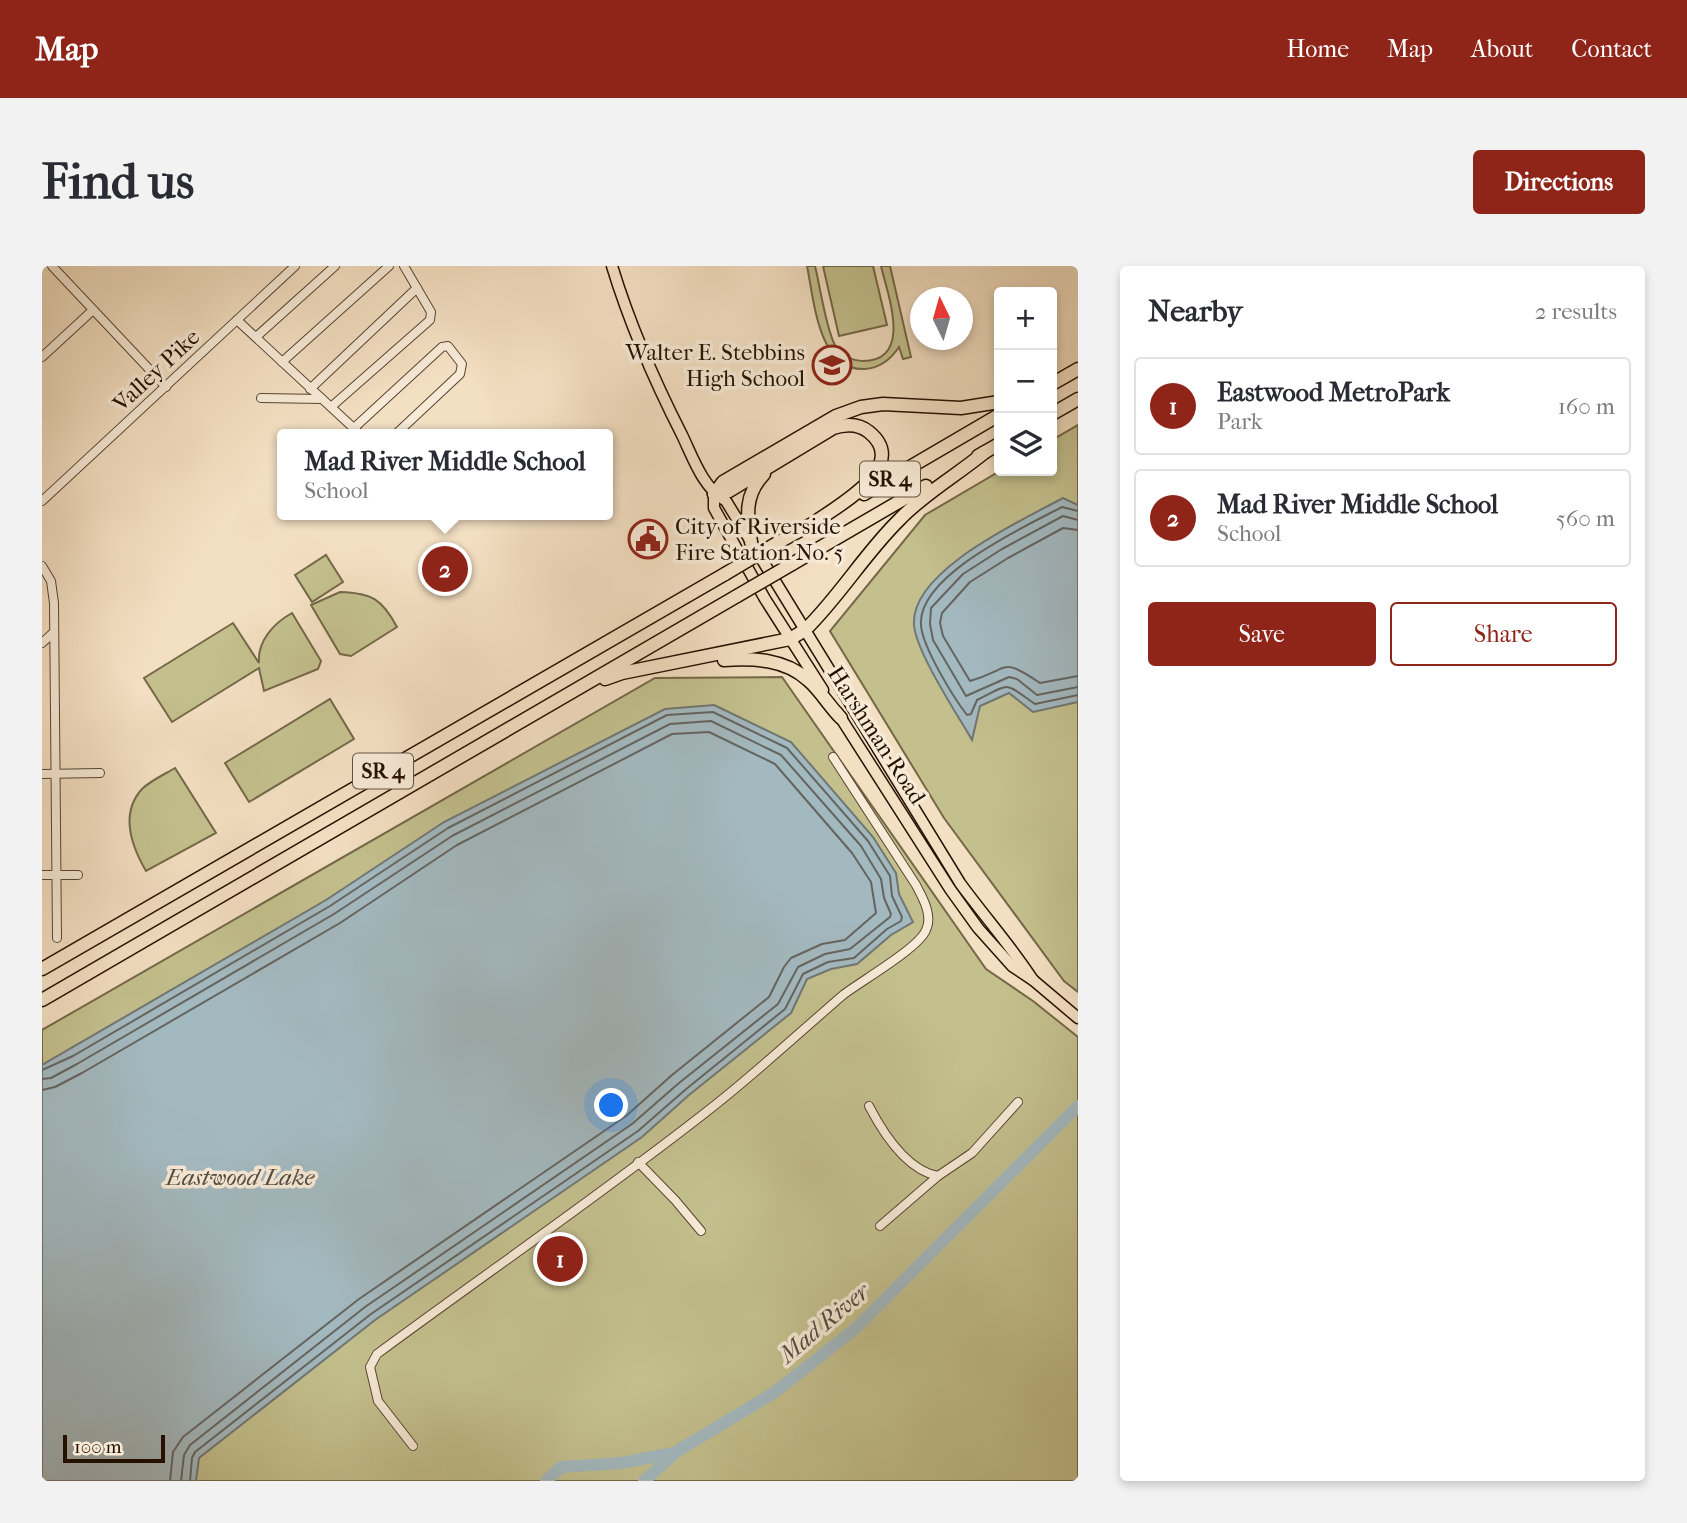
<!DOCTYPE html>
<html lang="en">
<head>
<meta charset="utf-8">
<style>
	body { margin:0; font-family:"IM FELL French Canon",serif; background:#f2f2f3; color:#2b2b33 }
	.controls { position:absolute; right:21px; top:21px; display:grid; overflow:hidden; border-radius:7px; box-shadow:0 4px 10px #0003 }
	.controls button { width:63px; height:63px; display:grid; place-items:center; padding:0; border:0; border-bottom:2px solid #e1e1e2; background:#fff; color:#2b2b33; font:35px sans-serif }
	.compass { position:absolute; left:868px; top:21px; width:63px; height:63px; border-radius:50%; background:#fff; box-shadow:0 4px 10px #0003; rotate:355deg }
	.scale { position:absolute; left:21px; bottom:18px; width:102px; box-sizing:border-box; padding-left:7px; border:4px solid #261100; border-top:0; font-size:19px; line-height:24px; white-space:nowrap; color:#261100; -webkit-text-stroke:5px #f7ead7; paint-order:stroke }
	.you { position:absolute; left:570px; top:840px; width:24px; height:24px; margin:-18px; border:5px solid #fff; border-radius:50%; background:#1a73e8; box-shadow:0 0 0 10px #1a73e833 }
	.badge { display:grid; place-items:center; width:46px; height:46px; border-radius:50%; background:#8f2418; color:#fff; font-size:23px; font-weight:700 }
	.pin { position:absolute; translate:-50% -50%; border:4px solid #fff; box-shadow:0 2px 7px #0006 }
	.popup { position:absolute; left:235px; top:163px; width:336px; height:91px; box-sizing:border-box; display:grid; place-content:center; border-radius:7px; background:#fff; filter:drop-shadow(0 2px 5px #0005); font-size:23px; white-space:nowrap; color:#7c7c81 }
	.popup b { font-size:26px; color:#2b2b33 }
	.popup::after { content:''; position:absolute; left:50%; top:100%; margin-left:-14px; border:14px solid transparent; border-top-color:#fff }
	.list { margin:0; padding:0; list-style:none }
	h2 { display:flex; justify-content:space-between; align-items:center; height:91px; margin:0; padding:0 28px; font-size:30px }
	h2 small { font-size:23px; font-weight:400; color:#7c7c81 }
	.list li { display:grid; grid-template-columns:46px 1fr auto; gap:21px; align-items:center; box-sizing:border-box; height:98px; margin:0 14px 14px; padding:0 14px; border:2px solid #e1e1e2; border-radius:7px }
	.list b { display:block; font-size:26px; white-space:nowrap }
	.list p { margin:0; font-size:23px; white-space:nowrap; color:#7c7c81 }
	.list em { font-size:23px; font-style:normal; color:#7c7c81 }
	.actions { display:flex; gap:14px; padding:21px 28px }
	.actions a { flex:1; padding:16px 0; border:2px solid #8f2418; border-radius:7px; text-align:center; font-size:24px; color:#8f2418 }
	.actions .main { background:#8f2418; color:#fff }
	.icon { flex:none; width:38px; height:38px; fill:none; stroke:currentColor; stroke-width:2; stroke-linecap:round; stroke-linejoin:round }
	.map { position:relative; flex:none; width:1036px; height:1215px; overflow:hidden; border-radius:7px }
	header { display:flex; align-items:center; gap:42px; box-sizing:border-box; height:98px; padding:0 35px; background:#8f2418; color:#fff }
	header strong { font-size:33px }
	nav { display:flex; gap:38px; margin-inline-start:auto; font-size:24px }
	.intro { display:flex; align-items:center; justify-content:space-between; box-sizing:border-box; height:168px; padding:0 42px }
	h1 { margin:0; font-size:49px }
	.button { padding:18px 32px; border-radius:7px; background:#8f2418; color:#fff; font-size:24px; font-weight:700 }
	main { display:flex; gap:42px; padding:0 42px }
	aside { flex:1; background:#fff; border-radius:7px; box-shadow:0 4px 10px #0003 }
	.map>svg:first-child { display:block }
</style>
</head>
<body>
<header>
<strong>Map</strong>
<nav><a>Home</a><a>Map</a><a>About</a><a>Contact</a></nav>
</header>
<div class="intro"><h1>Find us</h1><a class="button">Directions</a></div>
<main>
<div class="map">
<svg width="1036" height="1215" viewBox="0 0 1036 1215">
	<rect width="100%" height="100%" fill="#f3dfc2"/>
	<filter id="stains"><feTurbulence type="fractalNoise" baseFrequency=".00286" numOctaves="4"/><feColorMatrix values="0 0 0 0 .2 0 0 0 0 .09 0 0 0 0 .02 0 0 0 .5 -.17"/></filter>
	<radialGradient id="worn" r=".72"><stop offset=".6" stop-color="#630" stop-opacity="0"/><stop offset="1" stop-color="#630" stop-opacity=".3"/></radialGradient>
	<!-- green -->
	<g fill="#c3c08e" stroke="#746847" stroke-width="2">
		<path d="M 765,0 L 773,0 C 778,20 784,63 793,79 C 799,89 810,95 821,95 C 872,95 845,27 839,0 L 848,0 L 869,91 L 861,93 L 857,81 C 849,93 838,102 823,103 C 776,106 772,33 765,0 Z"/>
		<path d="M 781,0 L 831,0 L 845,59 L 797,70 Z"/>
		<path d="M 1036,159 L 1036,726 L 1022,715 L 902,552 L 788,365 L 883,249 L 958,205 L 1010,205 L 1010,174 Z"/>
		<path d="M 284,289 L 301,316 L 270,336 L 253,309 Z"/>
		<path d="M 298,326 C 330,327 340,333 355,361 L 309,390 L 298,388 L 269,339 Z"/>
		<path d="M 250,347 L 279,395 L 276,403 L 222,425 L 217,402 L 130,456 L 102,412 L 191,357 L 217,397 C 215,375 232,357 250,347 Z"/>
		<path d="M 740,411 L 944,703 L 991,735 L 1036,771 L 1036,1215 L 0,1215 L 0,764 L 613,412 Z"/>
		<path d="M 288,433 L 312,473 L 207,536 L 183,497 Z"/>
		<path d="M 133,502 L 174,567 L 104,605 C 90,581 77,548 100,523 C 108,515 123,508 133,502 Z"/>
	</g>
	<!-- water -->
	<g fill="#a3b9c0" stroke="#717673" stroke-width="2">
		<path d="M 1021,232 L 1036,239 L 1036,436 L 991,446 L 967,427 L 938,440 L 930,474 C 915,448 874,386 872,359 C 868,305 979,255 1021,232 Z"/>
		<path d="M 672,439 L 749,476 L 831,571 L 854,607 L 857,628 L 871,656 L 849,669 L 815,698 L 789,703 L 765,713 L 749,747 L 647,829 L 600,871 L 333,1054 L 157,1192 L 154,1215 L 0,1215 L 0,799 L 284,634 L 402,556 L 623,443 Z"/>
	</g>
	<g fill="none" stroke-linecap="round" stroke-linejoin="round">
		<!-- shore -->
		<g stroke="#646560" stroke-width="2">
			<path d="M 1036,245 L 1020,241 C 982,261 875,310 879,359 C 880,380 911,431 925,449 L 929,448 L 935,434 C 971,416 961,416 993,438 L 1036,429"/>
			<path d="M 1036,254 L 1021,250 L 960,283 L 921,308 L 889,342 L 888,358 L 891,374 L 924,430 L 967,411 L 975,413 L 995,429 L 1036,421"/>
			<path d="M 1036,264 L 1021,262 L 966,292 L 928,316 L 900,347 L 898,357 L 901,370 L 928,415 C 968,404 957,389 998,417 L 1036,410"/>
			<path d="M 0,804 L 31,790 L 288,640 L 406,562 L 625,449 L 671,446 L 745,482 L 826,575 L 848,610 L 850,630 L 860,651 L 859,655 L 845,663 L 812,692 L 786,696 L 761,708 L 743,743 L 643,824 L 596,865 L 329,1048 L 153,1186 L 150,1192 L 148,1215"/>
			<path d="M 0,813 L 9,812 L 35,798 L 292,648 L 410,570 L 628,458 L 669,455 L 739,489 L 819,580 L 839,613 L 842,632 L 849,648 L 848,651 L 808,683 L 783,688 L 756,701 L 736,738 L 637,817 L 590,858 L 323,1041 L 148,1179 L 142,1189 L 139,1215"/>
			<path d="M 0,824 L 13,821 L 40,807 L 298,657 L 415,579 L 630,468 L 667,466 L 733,498 L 810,587 L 829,616 L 834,647 L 803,674 L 780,678 L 749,692 L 742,701 L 727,731 L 630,809 L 584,850 L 317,1033 L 141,1171 L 131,1186 L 128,1215"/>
		</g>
		<!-- river -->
		<g stroke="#a3b9c0" stroke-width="12">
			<path d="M 504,1215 L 519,1201 L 579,1197 L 632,1187 L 733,1126 L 813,1063 L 1036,840"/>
			<path d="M 602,1215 L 632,1188"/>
		</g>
		<defs>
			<g id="minor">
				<path d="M 10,0 L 124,121"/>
				<path d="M 195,54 L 318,168"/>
				<path d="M 214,71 L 293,0"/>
				<path d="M 0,91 L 51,44"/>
				<path d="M 240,96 L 347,0"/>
				<path d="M 268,123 L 375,22"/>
				<path d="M 219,132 L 280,133"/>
				<path d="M 289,141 L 388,54 L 389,46 L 362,0"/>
				<path d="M 312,162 L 400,81 L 406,80 L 420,98 L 418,108 L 354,168"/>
				<path d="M 0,235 L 253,0"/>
				<path d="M 0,300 L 9,315 L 12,337 L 15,672"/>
				<path d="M 0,377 L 12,366"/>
				<path d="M 0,508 L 58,507"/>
				<path d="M 0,609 L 36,609"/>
				<path d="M 827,840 C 841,867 864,904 896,910 L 930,887 L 976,836"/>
				<path d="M 596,896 L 633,934 L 659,965"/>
				<path d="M 838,960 L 896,910"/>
				<path d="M 371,1180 L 336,1135 L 328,1101 L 335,1088 C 446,1006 560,928 668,843 C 714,807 757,767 801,729 C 819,715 877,682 884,664 C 891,650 881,632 874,619 L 791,491"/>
			</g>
			<g id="major">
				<path d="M 570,0 C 588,59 612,114 640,169 C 651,192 661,222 684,235 L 918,617 C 942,650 969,680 991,714"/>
				<path d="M 672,228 L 672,242 L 723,333 L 781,424"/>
				<path d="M 795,446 L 908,623 L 936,662 L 970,700 L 991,714 L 1036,752"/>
			</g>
			<g id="highway">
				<path d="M 1010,118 L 1036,103"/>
				<path d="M 1010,148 L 1036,133"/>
				<path d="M 936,190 L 957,178"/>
				<path d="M 672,228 L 681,216 L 794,150 L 819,141 L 841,138 L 919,142 L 957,136"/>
				<path d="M 672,228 L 687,225 L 791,162 C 803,158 816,157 827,166 C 869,200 797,239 773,256"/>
				<path d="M 822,228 L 957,149"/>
				<path d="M 709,276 C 705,250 702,229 722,208"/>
				<path d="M 737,276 L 779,253"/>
				<path d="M 750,298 L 884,220"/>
				<path d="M 682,394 C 712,392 743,393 766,414 C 778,424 787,440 799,452"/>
				<path d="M 563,413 L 580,407 L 748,373 L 763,364 C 798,330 823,287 858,253 C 883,227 915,209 943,186"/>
				<path d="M 0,703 L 683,308"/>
				<path d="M 0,734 L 695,330"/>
			</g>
		</defs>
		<!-- minor casing -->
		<use href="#minor" stroke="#594430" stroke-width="10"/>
		<!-- major casing -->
		<use href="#major" stroke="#261100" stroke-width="13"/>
		<!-- highway casing -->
		<use href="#highway" stroke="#261100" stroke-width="15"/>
		<!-- minor -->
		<use href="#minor" stroke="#f7ead7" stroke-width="8"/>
		<!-- major -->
		<use href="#major" stroke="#f3dfc2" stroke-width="10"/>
		<!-- highway -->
		<use href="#highway" stroke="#f3dfc2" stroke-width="12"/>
		<defs>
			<g id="highway-bridge">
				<path d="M 683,308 L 737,276"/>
				<path d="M 695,330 L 750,298"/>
			</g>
		</defs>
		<!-- highway-bridge casing -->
		<use href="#highway-bridge" stroke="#261100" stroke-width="15" stroke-linecap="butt"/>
		<!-- highway-bridge -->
		<use href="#highway-bridge" stroke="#f3dfc2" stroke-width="12"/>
	</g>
	<!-- icons -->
	<defs>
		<symbol id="school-ring" viewBox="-11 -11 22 22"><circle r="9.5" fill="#f7ead7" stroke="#8f2418" stroke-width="1.5"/><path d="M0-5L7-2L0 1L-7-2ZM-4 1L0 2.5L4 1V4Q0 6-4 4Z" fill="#8f2418"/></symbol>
		<symbol id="civic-ring" viewBox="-11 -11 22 22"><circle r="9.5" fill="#f7ead7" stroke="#8f2418" stroke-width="1.5"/><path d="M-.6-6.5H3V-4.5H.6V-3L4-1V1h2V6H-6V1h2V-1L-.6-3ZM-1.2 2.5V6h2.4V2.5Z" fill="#8f2418"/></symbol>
	</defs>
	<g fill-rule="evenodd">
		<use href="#school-ring" x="768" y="77" width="44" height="44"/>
		<use href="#civic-ring" x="584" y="251" width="44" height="44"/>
	</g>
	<g text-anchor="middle" stroke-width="7" stroke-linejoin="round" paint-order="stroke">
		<!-- shield labels -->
		<g fill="#f7ead7" stroke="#655240" stroke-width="2">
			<rect x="818" y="195.5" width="60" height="35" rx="5"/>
			<rect x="311" y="487.5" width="60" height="35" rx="5"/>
		</g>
		<g font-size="21" font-weight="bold" fill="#261100">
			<text x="848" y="220">SR 4</text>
			<text x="341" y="512">SR 4</text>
		</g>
		<!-- poi labels -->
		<g font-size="23" fill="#261100" stroke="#f7ead7" text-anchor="end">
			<text x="763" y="94">Walter E. Stebbins<tspan x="763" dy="26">High School</tspan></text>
			<text x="633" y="268" text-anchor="start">City of Riverside<tspan x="633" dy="26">Fire Station No. 5</tspan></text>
		</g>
		<!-- street labels -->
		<g font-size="23" fill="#261100" stroke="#f7ead7">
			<text transform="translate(114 104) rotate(-43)" y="8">Valley Pike</text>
			<text transform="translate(835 469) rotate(57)" y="8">Harshman Road</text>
		</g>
		<!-- water labels -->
		<g font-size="24" font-style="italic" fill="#524c43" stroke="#f7ead7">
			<text x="198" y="919">Eastwood Lake</text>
			<text transform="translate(782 1057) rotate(-40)" y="8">Mad River</text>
		</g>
	</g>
	<rect width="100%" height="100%" filter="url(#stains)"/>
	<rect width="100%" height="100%" fill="url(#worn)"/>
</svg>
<div class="controls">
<button>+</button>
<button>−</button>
<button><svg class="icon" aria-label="layers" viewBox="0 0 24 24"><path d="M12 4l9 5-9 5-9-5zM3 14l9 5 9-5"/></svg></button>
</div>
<svg class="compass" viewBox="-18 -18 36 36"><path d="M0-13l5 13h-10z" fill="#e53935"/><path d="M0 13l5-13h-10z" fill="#7c7c81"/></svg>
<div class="scale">100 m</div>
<div class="you"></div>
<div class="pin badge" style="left:518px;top:993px">1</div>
<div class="pin badge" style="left:403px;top:303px">2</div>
<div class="popup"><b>Mad River Middle School</b>School</div>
</div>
<aside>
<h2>Nearby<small>2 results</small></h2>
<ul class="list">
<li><span class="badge">1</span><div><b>Eastwood MetroPark</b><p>Park</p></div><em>160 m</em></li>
<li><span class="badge">2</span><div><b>Mad River Middle School</b><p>School</p></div><em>560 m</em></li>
</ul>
<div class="actions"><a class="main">Save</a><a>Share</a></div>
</aside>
</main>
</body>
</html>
